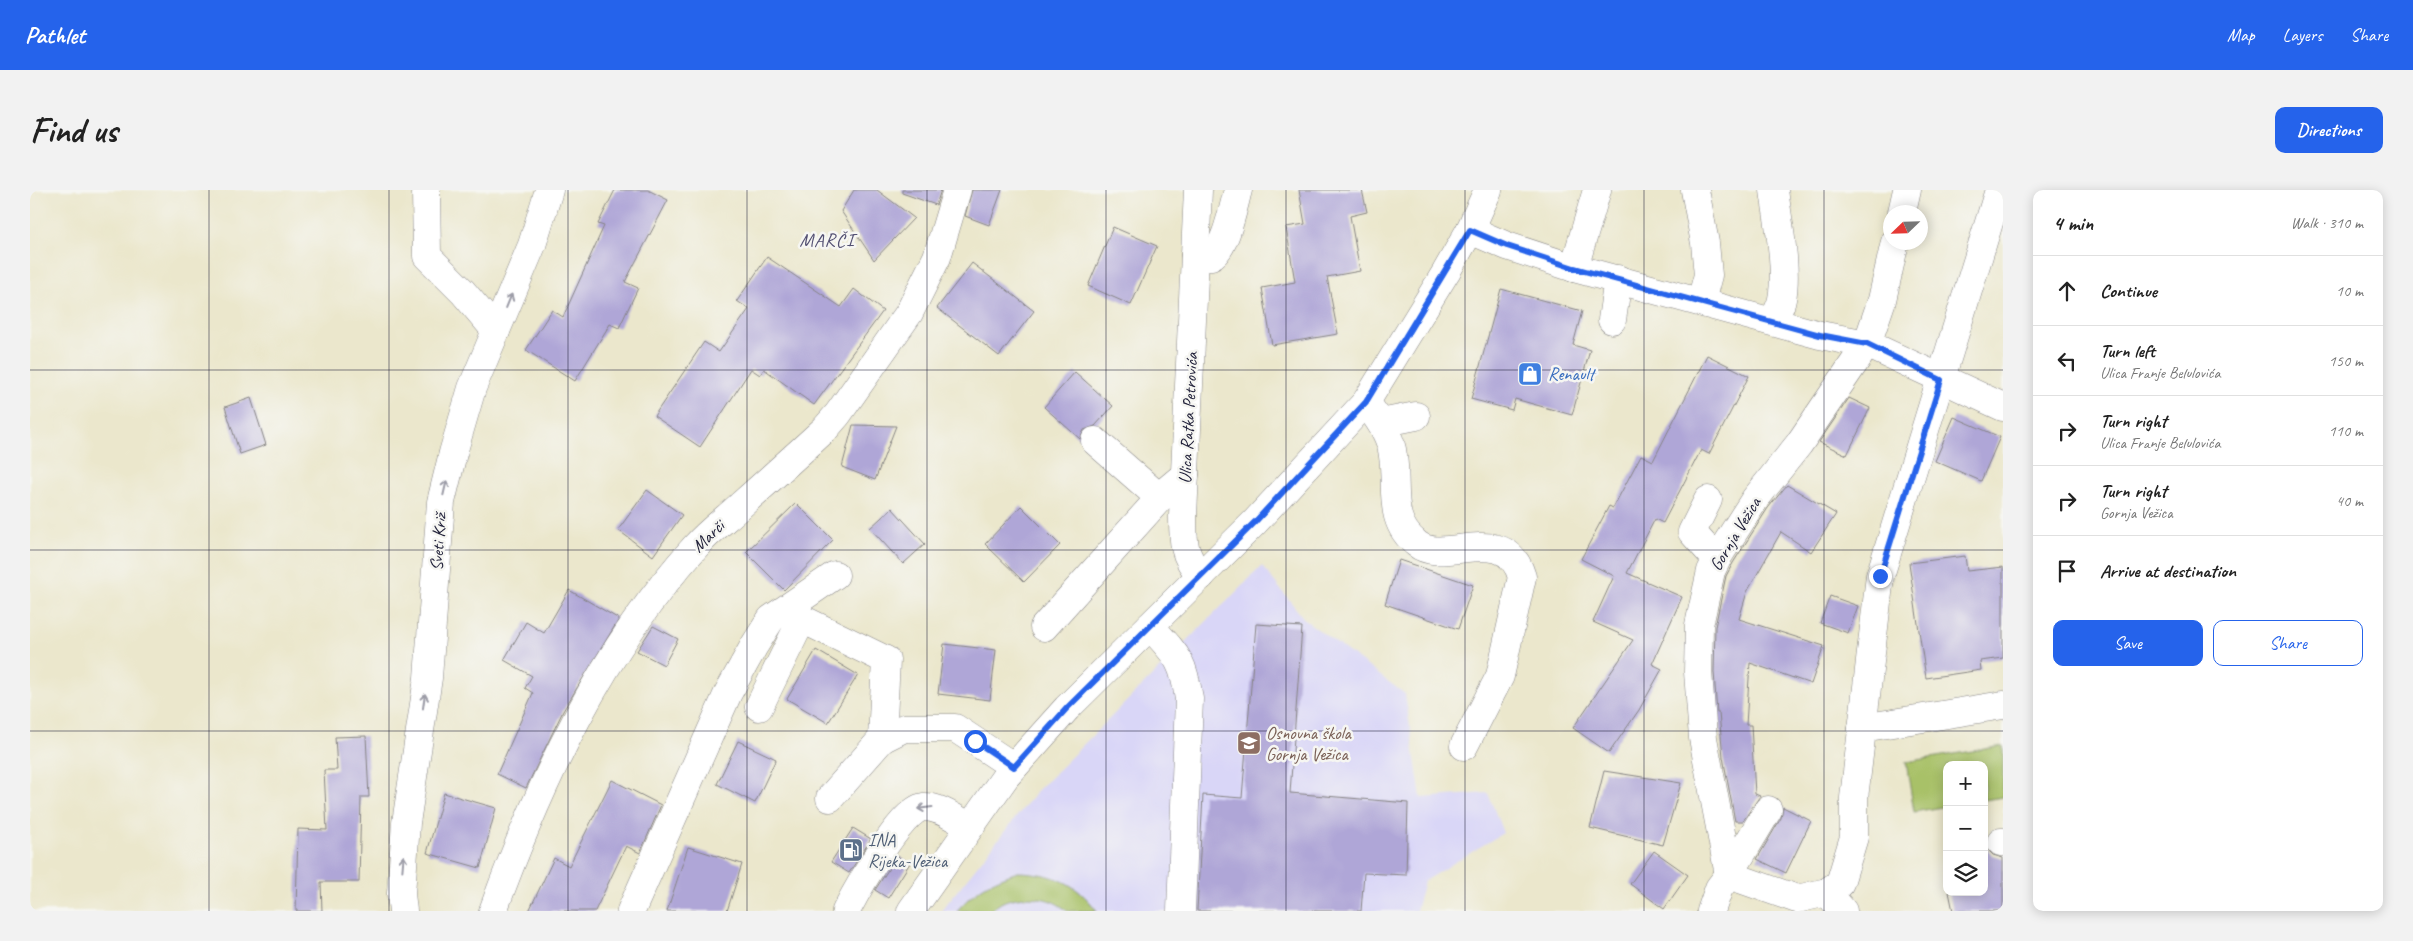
<!DOCTYPE html>
<html lang="en">
<head>
<meta charset="utf-8">
<style>
	body { margin:0; font-family:Caveat,sans-serif; background:#f2f2f2; color:#222 }
	.controls { position:absolute; right:15px; bottom:15px; display:grid; overflow:hidden; border-radius:10px; box-shadow:0 2px 12px #0003 }
	.controls button { width:45px; height:45px; display:grid; place-items:center; padding:0; border:0; border-bottom:1px solid #e0e0e0; background:#fff; color:#222; font:25px sans-serif }
	.compass { position:absolute; left:1853px; top:15px; width:45px; height:45px; border-radius:50%; background:#fff; box-shadow:0 2px 12px #0003; rotate:247deg }
	.stop { position:absolute; width:15px; height:15px; margin:-11px; border:4px solid #2563eb; border-radius:50%; background:#fff }
	.stop.end { background:#2563eb; border-color:#fff; box-shadow:0 1px 5px #0008 }
	.list { margin:0; padding:0; list-style:none }
	h2 { display:flex; justify-content:space-between; align-items:center; height:65px; margin:0; padding:0 20px; font-size:21px }
	h2 small { font-size:16px; font-weight:400; color:#767676 }
	.list li { display:grid; grid-template-columns:32px 1fr auto; gap:15px; align-items:center; box-sizing:border-box; height:70px; padding:0 20px; border-top:1px solid #e0e0e0 }
	.list b { display:block; font-size:19px; white-space:nowrap }
	.list p { margin:0; font-size:16px; white-space:nowrap; color:#767676 }
	.list em { font-size:16px; font-style:normal; color:#767676 }
	.actions { display:flex; gap:10px; padding:15px 20px }
	.actions a { flex:1; padding:11px 0; border:1px solid #2563eb; border-radius:10px; text-align:center; font-size:18px; color:#2563eb }
	.actions .main { background:#2563eb; color:#fff }
	.icon { flex:none; width:28px; height:28px; fill:none; stroke:currentColor; stroke-width:2; stroke-linecap:round; stroke-linejoin:round }
	.map { position:relative; flex:none; width:1973px; height:721px; overflow:hidden; border-radius:10px }
	header { display:flex; align-items:center; gap:30px; box-sizing:border-box; height:70px; padding:0 25px; background:#2563eb; color:#fff }
	header strong { font-size:24px }
	nav { display:flex; gap:28px; margin-inline-start:auto; font-size:18px }
	.intro { display:flex; align-items:center; justify-content:space-between; box-sizing:border-box; height:120px; padding:0 30px }
	h1 { margin:0; font-size:35px }
	.button { padding:12px 22px; border-radius:10px; background:#2563eb; color:#fff; font-size:18px; font-weight:700 }
	main { display:flex; gap:30px; padding:0 30px }
	aside { flex:1; background:#fff; border-radius:10px; box-shadow:0 2px 12px #0003 }
	.map>svg:first-child { display:block }
</style>
</head>
<body>
<header>
<strong>Pathlet</strong>
<nav><a>Map</a><a>Layers</a><a>Share</a></nav>
</header>
<div class="intro"><h1>Find us</h1><a class="button">Directions</a></div>
<main>
<div class="map">
<svg width="1973" height="721" viewBox="0 0 1973 721">
	<rect width="100%" height="100%" fill="#f6f6f2"/>
	<filter id="ink" filterUnits="userSpaceOnUse"><feTurbulence type="fractalNoise" baseFrequency=".02" numOctaves="2"/><feDisplacementMap in="SourceGraphic" scale="10" xChannelSelector="R" yChannelSelector="G"/><feConvolveMatrix kernelMatrix="1 2 1 2 8 2 1 2 1" color-interpolation-filters="sRGB"/></filter>
	<filter id="wash" filterUnits="userSpaceOnUse"><feTurbulence type="fractalNoise" baseFrequency=".0096" numOctaves="4" result="noise"/><feDisplacementMap in="SourceGraphic" scale="20" xChannelSelector="R" yChannelSelector="G"/><feGaussianBlur stdDeviation="1.12" result="paint"/><feColorMatrix in="noise" values="0 0 0 0 0 0 0 0 0 0 0 0 0 0 0 0 0 1.4 0 .05"/><feComposite in="paint" operator="in"/></filter>
	<g filter="url(#wash)">
		<rect width="100%" height="100%" fill="#ebe7cc"/>
		<!-- built -->
		<path fill="#d9d6f7" d="M 1232,376 L 1275,430 L 1375,504 L 1391,608 L 1458,603 L 1473,643 L 1394,691 L 1386,721 L 911,721 L 1007,601 Z"/>
		<!-- green -->
		<g fill="#a8c167" stroke="#657251">
			<path d="M 1973,556 L 1973,607 L 1954,610 L 1954,575 L 1917,575 L 1917,616 L 1884,622 L 1876,572 Z"/>
			<path d="M 988,682 C 1022,683 1046,692 1067,721 L 1037,721 C 1022,706 994,704 975,711 C 969,713 964,719 958,721 C 950,721 937,721 927,721 C 944,700 962,690 988,682 Z"/>
		</g>
		<g id="blocks">
			<!-- building -->
			<g fill="#afa6d7">
				<path d="M 585,0 L 618,0 L 638,10 L 595,92 L 608,98 L 589,138 L 580,134 L 545,191 L 496,160 L 522,120 L 533,127 L 574,36 L 568,34 Z"/>
				<path d="M 824,0 L 847,0 L 884,28 L 844,70 L 811,21 Z"/>
				<path d="M 872,0 L 911,0 L 906,15 L 872,3 Z"/>
				<path d="M 942,0 L 972,0 L 959,35 L 935,26 Z"/>
				<path d="M 1269,0 L 1332,0 L 1337,22 L 1320,26 L 1330,81 L 1297,87 L 1308,144 L 1242,155 L 1232,98 L 1265,92 L 1256,37 L 1275,34 Z"/>
				<path d="M 1083,37 L 1127,56 L 1101,115 L 1058,96 Z"/>
				<path d="M 737,67 L 811,117 L 824,99 L 853,121 L 784,215 L 734,179 L 730,185 L 721,179 L 670,257 L 624,226 L 674,152 L 689,162 L 719,119 L 707,111 Z"/>
				<path d="M 942,73 L 1004,121 L 969,166 L 907,118 Z"/>
				<path d="M 1471,99 L 1552,121 L 1543,155 L 1560,160 L 1542,225 L 1485,209 L 1482,220 L 1441,209 Z"/>
				<path d="M 1677,165 L 1719,186 L 1679,264 L 1671,260 L 1633,333 L 1625,329 L 1597,383 L 1652,407 L 1622,474 L 1632,479 L 1609,520 L 1579,563 L 1543,538 L 1603,450 L 1563,432 L 1584,386 L 1551,369 L 1579,316 L 1583,318 L 1611,265 L 1623,271 Z"/>
				<path d="M 1045,182 L 1083,216 L 1065,236 L 1054,240 L 1050,249 L 1014,217 Z"/>
				<path d="M 221,208 L 236,255 L 210,264 L 195,217 Z"/>
				<path d="M 1819,208 L 1840,218 L 1817,265 L 1789,252 Z"/>
				<path d="M 1924,227 L 1970,247 L 1951,291 L 1905,271 Z"/>
				<path d="M 823,235 L 866,236 L 845,290 L 812,277 Z"/>
				<path d="M 1757,295 L 1806,324 L 1781,362 L 1751,342 L 1717,402 L 1709,429 L 1794,456 L 1781,494 L 1720,473 L 1716,535 L 1721,535 L 1725,604 L 1730,606 L 1713,631 L 1705,631 L 1693,567 L 1689,523 L 1687,523 L 1684,482 L 1685,437 L 1696,386 L 1703,373 L 1738,318 Z"/>
				<path d="M 617,300 L 652,325 L 623,366 L 588,340 Z"/>
				<path d="M 766,313 L 803,350 L 754,400 L 716,362 Z"/>
				<path d="M 991,316 L 1030,355 L 994,392 L 955,354 Z"/>
				<path d="M 862,318 L 895,354 L 873,374 L 840,338 Z"/>
				<path d="M 1935,366 L 1937,381 L 1973,377 L 1973,468 L 1950,471 L 1951,480 L 1896,488 L 1879,373 Z"/>
				<path d="M 1369,370 L 1443,395 L 1428,439 L 1355,414 Z"/>
				<path d="M 539,400 L 589,429 L 533,521 L 496,598 L 467,584 L 503,503 L 495,498 L 502,486 L 474,470 L 496,432 L 514,443 Z"/>
				<path d="M 1800,406 L 1828,416 L 1818,443 L 1790,433 Z"/>
				<path d="M 1226,434 L 1272,437 L 1260,603 L 1378,613 L 1376,685 L 1334,683 L 1331,721 L 1167,721 L 1173,605 L 1212,608 Z"/>
				<path d="M 623,436 L 648,449 L 634,475 L 607,461 Z"/>
				<path d="M 914,454 L 966,460 L 960,510 L 908,504 Z"/>
				<path d="M 786,460 L 828,485 L 798,533 L 757,509 Z"/>
				<path d="M 336,546 L 339,607 L 331,607 L 329,692 L 291,692 L 292,721 L 266,721 L 268,639 L 297,640 L 294,580 L 307,580 L 305,547 Z"/>
				<path d="M 708,551 L 746,569 L 725,613 L 687,594 Z"/>
				<path d="M 1574,581 L 1651,593 L 1633,655 L 1560,638 Z"/>
				<path d="M 582,590 L 631,615 L 610,663 L 596,656 L 565,721 L 499,721 L 524,668 L 539,676 Z"/>
				<path d="M 414,603 L 466,618 L 450,678 L 397,663 Z"/>
				<path d="M 1753,617 L 1781,631 L 1756,683 L 1727,669 L 1751,628 Z"/>
				<path d="M 823,638 L 841,649 L 819,683 L 801,672 Z"/>
				<path d="M 1954,649 L 1957,659 L 1963,665 L 1973,668 L 1973,721 L 1923,721 L 1919,702 L 1954,702 Z"/>
				<path d="M 658,657 L 712,674 L 697,721 L 637,721 Z"/>
				<path d="M 1624,661 L 1658,685 L 1634,719 L 1600,694 Z"/>
				<path d="M 867,666 L 880,673 L 858,708 L 845,700 Z"/>
			</g>
		</g>
	</g>
	<g filter="url(#ink)">
		<use href="#blocks" fill-opacity="0" stroke="#868484" stroke-width="1"/>
		<g fill="none" stroke-linecap="round" stroke-linejoin="round">
			<defs>
				<g id="minor">
					<path d="M 396,0 L 397,66 L 433,102 L 466,141"/>
					<path d="M 1168,0 L 1153,326 C 1153,352 1153,366 1171,386"/>
					<path d="M 1665,0 L 1675,53 L 1678,85 L 1671,111"/>
					<path d="M 1744,0 C 1748,31 1758,78 1752,109 C 1751,116 1746,124 1744,130"/>
					<path d="M 1872,22 L 1877,0"/>
					<path d="M 1440,40 L 1477,56 L 1544,78 L 1790,145 L 1837,154 L 1973,217"/>
					<path d="M 1165,65 C 1170,66 1176,67 1181,66 C 1195,61 1204,14 1208,0"/>
					<path d="M 1544,78 L 1567,0"/>
					<path d="M 1582,130 L 1588,89"/>
					<path d="M 1336,212 C 1348,229 1361,245 1363,266 C 1368,298 1357,331 1387,354 C 1414,376 1476,330 1492,387 L 1470,486 L 1434,556"/>
					<path d="M 1351,233 L 1386,226"/>
					<path d="M 1065,251 L 1130,308"/>
					<path d="M 1678,310 L 1662,342 L 1686,369"/>
					<path d="M 1120,436 C 1147,466 1153,469 1159,509 L 1151,721"/>
					<path d="M 1014,437 L 1137,300 L 1155,285"/>
					<path d="M 729,517 L 772,429 L 856,470 L 852,549 L 800,608"/>
					<path d="M 1832,538 L 1973,515"/>
					<path d="M 852,549 L 874,538 L 925,538 L 984,577"/>
					<path d="M 1971,652 L 1973,652"/>
					<path d="M 1699,685 L 1673,548 L 1668,482 L 1669,435 L 1681,381 L 1689,365 L 1725,309 L 1769,254 L 1837,154 L 1852,110 L 1865,52"/>
					<path d="M 1699,685 L 1738,620"/>
					<path d="M 1797,702 L 1813,721"/>
					<path d="M 373,721 L 371,704 L 376,633 L 398,488 L 411,312 L 423,263 L 442,198 L 502,55 L 519,0"/>
					<path d="M 463,721 C 510,592 572,459 666,356 C 679,341 696,329 711,315 C 739,290 767,265 795,239 L 808,224 L 879,123 L 907,67 L 927,0"/>
					<path d="M 601,721 L 698,503 L 724,456 L 741,429 L 805,385"/>
					<path d="M 816,721 C 827,700 871,620 893,617 C 909,616 925,629 939,636"/>
					<path d="M 881,721 L 976,586 L 1037,518 L 1225,332 L 1336,212 L 1416,82 L 1440,40 L 1458,0"/>
					<path d="M 1681,721 L 1689,698 L 1699,685 L 1767,709 L 1797,702 L 1810,693 L 1824,647 L 1824,608 L 1850,386 L 1969,0"/>
				</g>
			</defs>
			<!-- minor casing -->
			<use href="#minor" stroke="#868484" stroke-width="29"/>
			<!-- minor -->
			<use href="#minor" stroke="#fff" stroke-width="28"/>
		</g>
		<!-- one-way arrows -->
		<defs><path id="oneway-shaft" d="M-6 0H5M1.5-3L5.5 0L1.5 3" fill="none" stroke-width="1.6" stroke-linecap="round" stroke-linejoin="round" transform="scale(1.25)"/></defs>
		<g stroke="#9c9ca7">
			<use href="#oneway-shaft" transform="translate(479 111) rotate(-68)"/>
			<use href="#oneway-shaft" transform="translate(415 298) rotate(-77)"/>
			<use href="#oneway-shaft" transform="translate(394 511) rotate(-82)"/>
			<use href="#oneway-shaft" transform="translate(895 618) rotate(173)"/>
			<use href="#oneway-shaft" transform="translate(373 673) rotate(-85)"/>
		</g>
	</g>
	<g fill="none" stroke-linecap="round" stroke-linejoin="round" filter="url(#ink)">
		<!-- route -->
		<path stroke="#2563eb" stroke-width="6" d="M 945,551 L 984,577 L 1037,518 L 1225,332 L 1336,212 L 1440,40 L 1477,56 L 1544,78 L 1790,145 L 1837,154 L 1911,190 L 1850,386"/>
	</g>
	<!-- grid -->
	<path fill="none" stroke="#22223b" stroke-width="1" stroke-opacity="0.55" d="M 179,0 L 179,721M 359,0 L 359,721M 538,0 L 538,721M 717,0 L 717,721M 897,0 L 897,721M 1076,0 L 1076,721M 1256,0 L 1256,721M 1435,0 L 1435,721M 1614,0 L 1614,721M 1794,0 L 1794,721M 0,180 L 1973,180M 0,360 L 1973,360M 0,541 L 1973,541"/>
	<!-- icons -->
	<defs>
		<symbol id="shop-square" viewBox="-11 -11 22 22"><rect x="-9" y="-9" width="18" height="18" rx="4" fill="#3f7fe0" stroke="#f6f6f2"/><path d="M-5-2.5h2.3a2.7 3.5 0 0 1 5.4 0H5L5.5 6h-11ZM-1.5-2.5h3a1.5 2.3 0 0 0-3 0Z" fill="#fff"/></symbol>
		<symbol id="school-square" viewBox="-11 -11 22 22"><rect x="-9" y="-9" width="18" height="18" rx="4" fill="#8d6e63" stroke="#f6f6f2"/><path d="M0-5L7-2L0 1L-7-2ZM-4 1L0 2.5L4 1V4Q0 6-4 4Z" fill="#fff"/></symbol>
		<symbol id="fuel-square" viewBox="-11 -11 22 22"><rect x="-9" y="-9" width="18" height="18" rx="4" fill="#5c6f8a" stroke="#f6f6f2"/><path d="M-5.5-6h7V0h2V4h1.3V-2.5L3-4.5l.8-.8L6-3V5H2.5V1h-1V6h-7ZM-4.2-4.7v3.2H.2V-4.7Z" fill="#fff"/></symbol>
	</defs>
	<g fill-rule="evenodd">
		<use href="#shop-square" x="1486" y="170" width="28" height="28"/>
		<use href="#school-square" x="1205" y="539" width="28" height="28"/>
		<use href="#fuel-square" x="807" y="646" width="28" height="28"/>
	</g>
	<g text-anchor="middle" stroke-width="5" stroke-linejoin="round" paint-order="stroke">
		<!-- shop labels -->
		<g font-size="18" fill="#366cbe" stroke="#f6f6f2" text-anchor="start">
			<text x="1518" y="190">Renault</text>
		</g>
		<!-- street labels -->
		<g font-size="18" fill="#22223b" stroke="#f6f6f2">
			<text transform="translate(1158 228) rotate(-87)" y="6">Ulica Ratka Petrovića</text>
			<text transform="translate(1705 344) rotate(-59)" y="6">Gornja Vežica</text>
			<text transform="translate(678 346) rotate(-44)" y="6">Marči</text>
			<text transform="translate(408 352) rotate(-86)" y="6">Sveti Križ</text>
		</g>
		<!-- education labels -->
		<g font-size="18" fill="#785e54" stroke="#f6f6f2" text-anchor="start">
			<text x="1236" y="549">Osnovna škola<tspan x="1236" dy="21">Gornja Vežica</tspan></text>
		</g>
		<!-- service labels -->
		<g font-size="18" fill="#4e5e75" stroke="#f6f6f2" text-anchor="start">
			<text x="838" y="656">INA<tspan x="838" dy="21">Rijeka-Vežica</tspan></text>
		</g>
		<!-- neighbourhood labels -->
		<g font-size="19" letter-spacing="1" fill="#535072" stroke="#f6f6f2">
			<text x="797" y="56">MARČI</text>
		</g>
	</g>
</svg>
<div class="controls">
<button>+</button>
<button>−</button>
<button><svg class="icon" aria-label="layers" viewBox="0 0 24 24"><path d="M12 4l9 5-9 5-9-5zM3 14l9 5 9-5"/></svg></button>
</div>
<svg class="compass" viewBox="-18 -18 36 36"><path d="M0-13l5 13h-10z" fill="#e53935"/><path d="M0 13l5-13h-10z" fill="#767676"/></svg>
<div class="stop" style="left:945px;top:551px"></div>
<div class="stop end" style="left:1850px;top:386px"></div>
</div>
<aside>
<h2>4 min<small>Walk · 310 m</small></h2>
<ul class="list">
<li><svg class="icon" aria-label="ahead" viewBox="0 0 24 24"><path d="M12 20V5M6 11l6-6 6 6"/></svg><div><b>Continue</b></div><em>10 m</em></li>
<li><svg class="icon" aria-label="left" viewBox="0 0 24 24"><path d="M17 20v-9H6M10 6l-5 5 5 5"/></svg><div><b>Turn left</b><p>Ulica Franje Belulovića</p></div><em>150 m</em></li>
<li><svg class="icon" aria-label="right" viewBox="0 0 24 24"><path d="M7 20v-9h11M14 6l5 5-5 5"/></svg><div><b>Turn right</b><p>Ulica Franje Belulovića</p></div><em>110 m</em></li>
<li><svg class="icon" aria-label="right" viewBox="0 0 24 24"><path d="M7 20v-9h11M14 6l5 5-5 5"/></svg><div><b>Turn right</b><p>Gornja Vežica</p></div><em>40 m</em></li>
<li><svg class="icon" aria-label="arrive" viewBox="0 0 24 24"><path d="M6 21V4h12l-3 4 3 4H6"/></svg><div><b>Arrive at destination</b></div></li>
</ul>
<div class="actions"><a class="main">Save</a><a>Share</a></div>
</aside>
</main>
</body>
</html>
